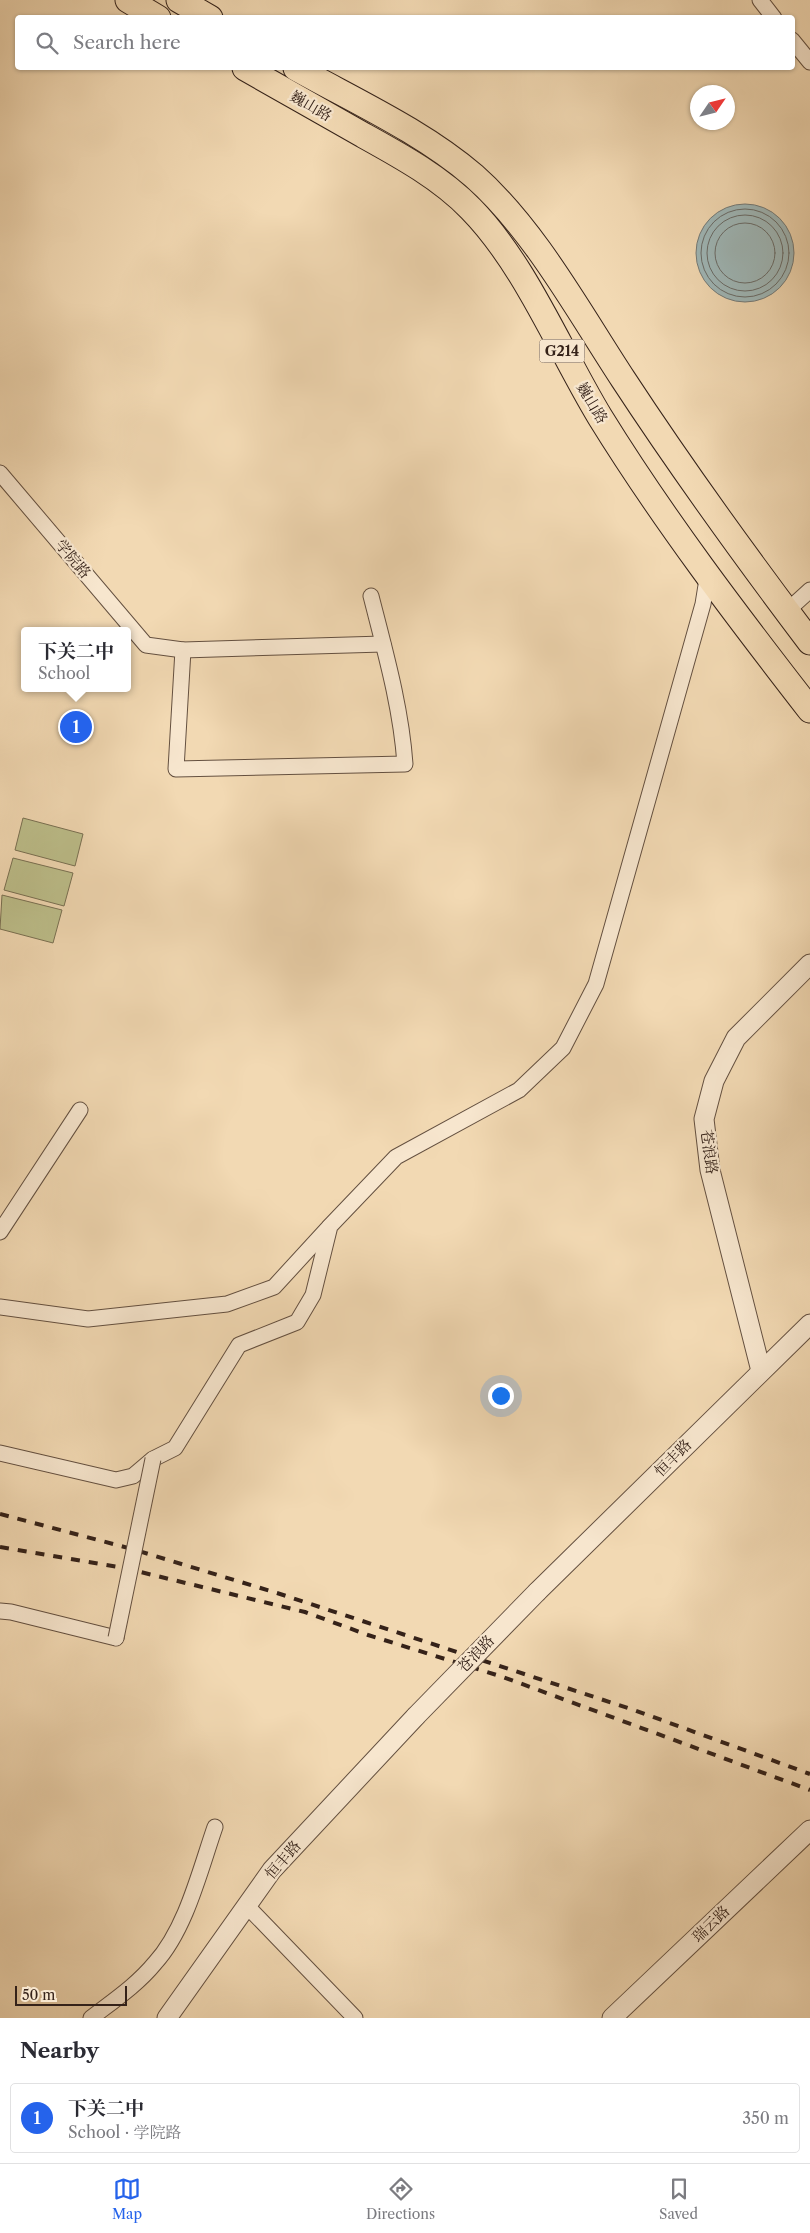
<!DOCTYPE html>
<html lang="en">
<head>
<meta charset="utf-8">
<style>
	body { margin:0; font-family:"Libre Caslon Text","Noto Serif SC",serif; background:#f2f2f3; color:#2b2b33 }
	.compass { position:absolute; left:690px; top:85px; width:45px; height:45px; border-radius:50%; background:#fff; box-shadow:0 1px 4px #0004; rotate:55deg }
	.scale { position:absolute; left:15px; bottom:12px; width:112px; box-sizing:border-box; padding-left:5px; border:2px solid #352219; border-top:0; font-size:14px; line-height:18px; white-space:nowrap; color:#352219; -webkit-text-stroke:4px #f7e6ce; paint-order:stroke }
	.you { position:absolute; left:500px; top:1395px; width:18px; height:18px; margin:-12px; border:4px solid #fff; border-radius:50%; background:#1a73e8; box-shadow:0 0 0 8px #1a73e833 }
	.badge { display:grid; place-items:center; width:32px; height:32px; border-radius:50%; background:#2563eb; color:#fff; font-size:16px; font-weight:700 }
	.pin { position:absolute; translate:-50% -50%; border:2px solid #fff; box-shadow:0 1px 5px #0006 }
	.popup { position:absolute; left:21px; top:627px; width:110px; height:65px; box-sizing:border-box; display:grid; place-content:center; border-radius:5px; background:#fff; filter:drop-shadow(0 1px 4px #0005); font-size:16px; white-space:nowrap; color:#7c7c81 }
	.popup b { font-size:19px; color:#2b2b33 }
	.popup::after { content:''; position:absolute; left:50%; top:100%; margin-left:-10px; border:10px solid transparent; border-top-color:#fff }
	.list { margin:0; padding:0; list-style:none }
	h2 { display:flex; justify-content:space-between; align-items:center; height:65px; margin:0; padding:0 20px; font-size:21px }
	h2 small { font-size:16px; font-weight:400; color:#7c7c81 }
	.list li { display:grid; grid-template-columns:32px 1fr auto; gap:15px; align-items:center; box-sizing:border-box; height:70px; margin:0 10px 10px; padding:0 10px; border:1px solid #e1e1e2; border-radius:5px }
	.list b { display:block; font-size:19px; white-space:nowrap }
	.list p { margin:0; font-size:16px; white-space:nowrap; color:#7c7c81 }
	.list em { font-size:16px; font-style:normal; color:#7c7c81 }
	.icon { flex:none; width:28px; height:28px; fill:none; stroke:currentColor; stroke-width:2; stroke-linecap:round; stroke-linejoin:round }
	.map { position:relative; flex:none; width:810px; height:2018px; overflow:hidden }
	.search { position:absolute; background:#fff; box-shadow:0 1px 4px #0004; left:15px; right:15px; top:15px; height:55px; display:flex; align-items:center; gap:12px; box-sizing:border-box; padding:0 18px; border-radius:5px; color:#7c7c81; font-size:19px }
	.sheet { height:145px; background:#fff }
	nav { display:flex; justify-content:space-around; align-items:center; box-sizing:border-box; height:70px; border-top:1px solid #e1e1e2; background:#fff; font-size:14px; color:#7c7c81 }
	nav a { display:grid; justify-items:center; gap:2px }
	nav .on { color:#2563eb }
	.map>svg:first-child { display:block }
</style>
</head>
<body>
<div class="map">
<svg width="810" height="2018" viewBox="0 0 810 2018">
	<rect width="100%" height="100%" fill="#f2d9b3"/>
	<filter id="stains"><feTurbulence type="fractalNoise" baseFrequency=".004" numOctaves="4"/><feColorMatrix values="0 0 0 0 .2 0 0 0 0 .09 0 0 0 0 .02 0 0 0 .5 -.17"/></filter>
	<radialGradient id="worn" r=".72"><stop offset=".6" stop-color="#630" stop-opacity="0"/><stop offset="1" stop-color="#630" stop-opacity=".3"/></radialGradient>
	<!-- green -->
	<g fill="#bdbf8b" stroke="#797052">
		<path d="M 23,818 L 83,834 L 75,866 L 15,850 Z"/>
		<path d="M 13,858 L 73,873 L 64,906 L 4,890 Z"/>
		<path d="M 2,895 L 62,910 L 53,943 L 0,929 Z"/>
	</g>
	<!-- water -->
	<circle fill="#9fb7b7" stroke="#757b78" cx="745" cy="253" r="49"/>
	<g fill="none" stroke-linecap="round" stroke-linejoin="round">
		<!-- shore -->
		<g stroke="#6a6c68" stroke-width="1">
			<circle cx="745" cy="253" r="44"/>
			<circle cx="745" cy="253" r="38"/>
			<circle cx="745" cy="253" r="30"/>
		</g>
		<defs>
			<g id="minor">
				<path d="M 760,0 L 774,18"/>
				<path d="M 792,40 L 810,62"/>
				<path d="M 0,473 L 146,645 L 183,650 L 383,644"/>
				<path d="M 787,611 L 810,590"/>
				<path d="M 183,650 L 176,769 L 405,764 C 401,707 385,651 371,596"/>
				<path d="M 0,1232 L 80,1110"/>
				<path d="M 0,1307 L 88,1319 L 227,1304 L 274,1287 L 329,1227"/>
				<path d="M 0,1453 L 116,1480 L 133,1476 L 153,1459 L 175,1448 L 239,1345 L 297,1322 L 313,1295 L 330,1226 L 396,1157 L 519,1090 L 563,1048 L 596,984 L 703,604 L 708,573"/>
				<path d="M 0,1611 L 11,1612 L 116,1638"/>
				<path d="M 246,1905 L 355,2018"/>
				<path d="M 91,2018 C 113,2001 137,1985 155,1963 C 186,1929 200,1870 215,1827"/>
			</g>
			<g id="tertiary">
				<path d="M 761,1371 L 710,1170 L 704,1119 L 714,1081 L 736,1038 L 810,964"/>
				<path d="M 537,1592 L 810,1324"/>
				<path d="M 167,2018 L 272,1870 L 416,1716"/>
				<path d="M 612,2018 L 810,1830"/>
			</g>
			<g id="trunk">
				<path d="M 128,0 L 158,18"/>
				<path d="M 179,0 L 210,18"/>
				<path d="M 245,68 C 284,90 324,113 363,135 C 401,156 441,178 471,209 C 525,264 560,351 600,417 C 663,519 737,616 810,710"/>
				<path d="M 296,68 C 355,101 423,132 474,176 C 534,229 579,312 623,379 C 682,469 745,556 810,642"/>
			</g>
		</defs>
		<!-- minor casing -->
		<use href="#minor" stroke="#645040" stroke-width="17"/>
		<!-- tertiary casing -->
		<use href="#tertiary" stroke="#645040" stroke-width="21"/>
		<!-- trunk casing -->
		<use href="#trunk" stroke="#352219" stroke-width="27"/>
		<!-- minor -->
		<use href="#minor" stroke="#f7e6ce" stroke-width="15"/>
		<!-- tertiary -->
		<use href="#tertiary" stroke="#f7e6ce" stroke-width="19"/>
		<!-- trunk -->
		<use href="#trunk" stroke="#f2d9b3" stroke-width="25"/>
		<!-- rail -->
		<g stroke="#352219" stroke-width="4" stroke-dasharray="9 9" stroke-linecap="butt">
			<path d="M 0,1514 L 132,1549 L 277,1593 L 634,1710 L 810,1774"/>
			<path d="M 0,1547 L 124,1568 L 305,1612 L 368,1635 L 503,1677 L 810,1790"/>
		</g>
		<defs>
			<path id="minor-bridge" d="M 116,1638 L 153,1459"/>
			<path id="tertiary-bridge" d="M 416,1716 L 537,1592"/>
		</defs>
		<!-- minor-bridge casing -->
		<use href="#minor-bridge" stroke="#645040" stroke-width="17" stroke-linecap="butt"/>
		<!-- tertiary-bridge casing -->
		<use href="#tertiary-bridge" stroke="#645040" stroke-width="21" stroke-linecap="butt"/>
		<!-- minor-bridge -->
		<use href="#minor-bridge" stroke="#f7e6ce" stroke-width="15"/>
		<!-- tertiary-bridge -->
		<use href="#tertiary-bridge" stroke="#f7e6ce" stroke-width="19"/>
	</g>
	<g text-anchor="middle" stroke-width="4.5" stroke-linejoin="round" paint-order="stroke">
		<!-- shield labels -->
		<rect fill="#f7e6ce" stroke="#6f5d4f" stroke-width="1" x="539.5" y="339.5" width="45" height="23" rx="4"/>
		<g font-size="14" font-weight="bold" fill="#352219">
			<text x="562" y="356">G214</text>
		</g>
		<!-- street labels -->
		<g font-size="15" fill="#352219" stroke="#f7e6ce">
			<text transform="translate(311 106) rotate(30)" y="5">巍山路</text>
			<text transform="translate(592 403) rotate(59)" y="5">巍山路</text>
			<text transform="translate(73 559) rotate(50)" y="5">学院路</text>
			<text transform="translate(709 1152) rotate(82)" y="5">苍浪路</text>
			<text transform="translate(673 1458) rotate(-45)" y="5">恒丰路</text>
			<text transform="translate(476 1654) rotate(-46)" y="5">苍浪路</text>
			<text transform="translate(283 1860) rotate(-49)" y="5">恒丰路</text>
			<text transform="translate(711 1924) rotate(-44)" y="5">瑞云路</text>
		</g>
	</g>
	<rect width="100%" height="100%" filter="url(#stains)"/>
	<rect width="100%" height="100%" fill="url(#worn)"/>
</svg>
<svg class="compass" viewBox="-18 -18 36 36"><path d="M0-13l5 13h-10z" fill="#e53935"/><path d="M0 13l5-13h-10z" fill="#7c7c81"/></svg>
<div class="scale">50 m</div>
<div class="you"></div>
<div class="pin badge" style="left:76px;top:727px">1</div>
<div class="popup"><b>下关二中</b>School</div>
<div class="search"><svg class="icon" aria-label="search" viewBox="0 0 24 24"><circle cx="10" cy="10" r="6"/><path d="M15 15l6 6"/></svg>Search here</div>
</div>
<section class="sheet">
<h2>Nearby<small></small></h2>
<ul class="list">
<li><span class="badge">1</span><div><b>下关二中</b><p>School · 学院路</p></div><em>350 m</em></li>
</ul>
</section>
<nav>
<a class="on"><svg class="icon" aria-label="map" viewBox="0 0 24 24"><path d="M3 6l6-2 6 2 6-2v14l-6 2-6-2-6 2zM9 4v14M15 6v14"/></svg>Map</a>
<a><svg class="icon" aria-label="directions" viewBox="0 0 24 24"><path d="M12 3l9 9-9 9-9-9zM9 14v-3h6M13 9l2 2-2 2"/></svg>Directions</a>
<a><svg class="icon" aria-label="saved" viewBox="0 0 24 24"><path d="M7 4h10v16l-5-4-5 4z"/></svg>Saved</a>
</nav>
</body>
</html>
